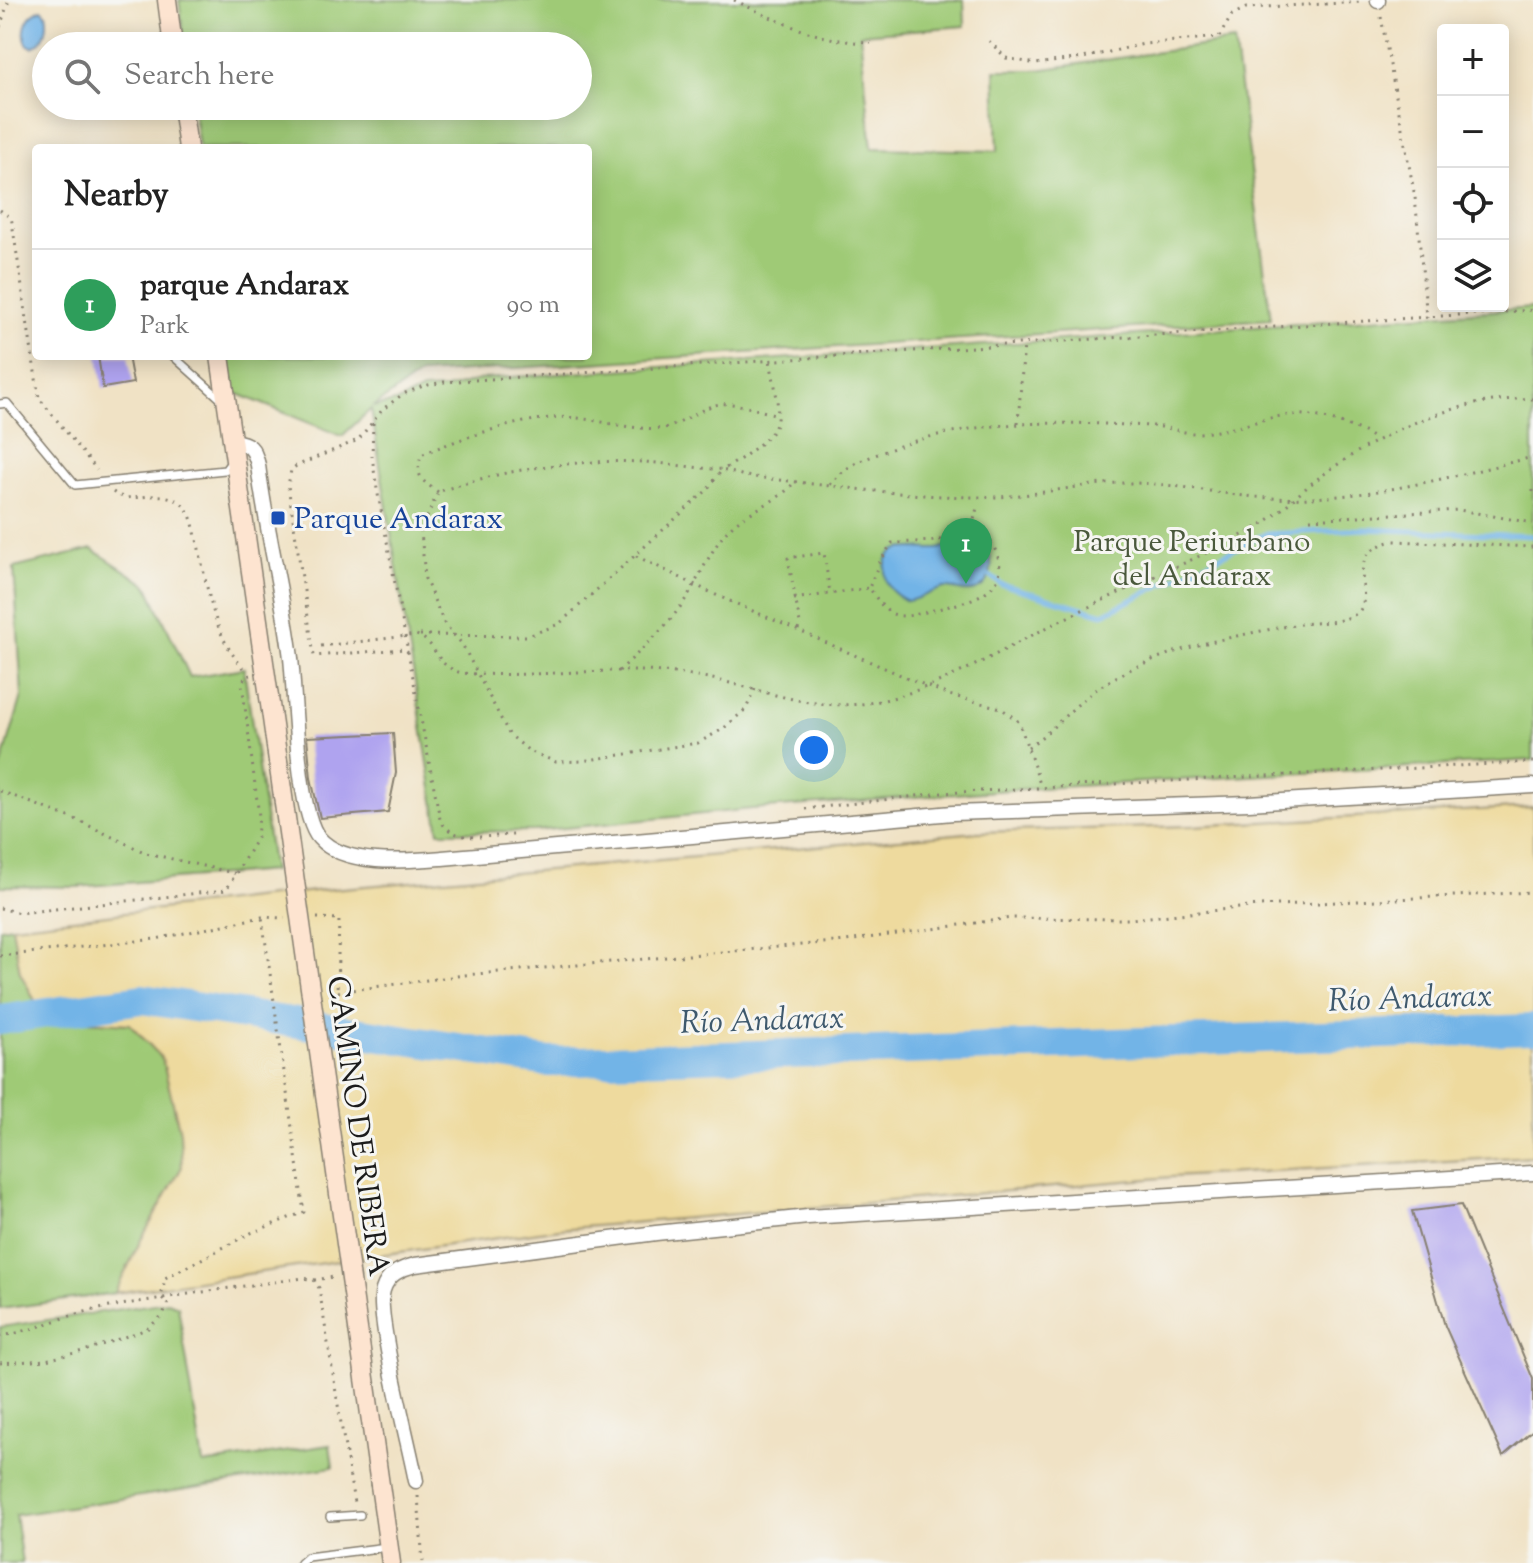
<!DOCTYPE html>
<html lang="en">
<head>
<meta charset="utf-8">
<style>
	body { margin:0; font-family:"Sorts Mill Goudy",serif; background:#f6f6f6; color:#222 }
	.controls { position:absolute; right:24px; top:24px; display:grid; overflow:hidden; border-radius:8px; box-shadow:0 4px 20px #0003 }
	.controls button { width:72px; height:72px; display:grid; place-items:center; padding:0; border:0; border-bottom:2px solid #e0e0e0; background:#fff; color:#222; font:40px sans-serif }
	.you { position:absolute; left:814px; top:750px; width:28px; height:28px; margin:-20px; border:6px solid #fff; border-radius:50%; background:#1a73e8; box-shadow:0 0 0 12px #1a73e833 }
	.badge { display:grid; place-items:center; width:52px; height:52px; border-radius:50%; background:#b45309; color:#fff; font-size:26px; font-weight:700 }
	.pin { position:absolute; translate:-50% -66px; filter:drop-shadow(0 2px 4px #0008) }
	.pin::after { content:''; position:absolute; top:42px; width:28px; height:24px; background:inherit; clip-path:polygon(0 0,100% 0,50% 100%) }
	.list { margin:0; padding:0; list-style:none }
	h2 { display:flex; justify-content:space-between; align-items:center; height:104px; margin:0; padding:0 32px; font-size:34px }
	h2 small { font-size:26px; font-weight:400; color:#767676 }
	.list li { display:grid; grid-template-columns:52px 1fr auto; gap:24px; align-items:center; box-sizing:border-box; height:112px; padding:0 32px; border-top:2px solid #e0e0e0 }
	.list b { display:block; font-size:30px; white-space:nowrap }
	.list p { margin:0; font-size:26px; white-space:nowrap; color:#767676 }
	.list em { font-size:26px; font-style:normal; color:#767676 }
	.icon { flex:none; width:44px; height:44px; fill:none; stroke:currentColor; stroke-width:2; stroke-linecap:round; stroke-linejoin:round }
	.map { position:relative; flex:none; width:1533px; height:1563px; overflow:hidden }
	.search { position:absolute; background:#fff; box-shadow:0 4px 20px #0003; left:32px; top:32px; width:560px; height:88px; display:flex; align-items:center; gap:20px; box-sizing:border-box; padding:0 28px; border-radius:44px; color:#767676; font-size:30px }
	.panel { position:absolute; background:#fff; box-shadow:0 4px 20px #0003; left:32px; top:144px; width:560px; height:216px; border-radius:8px }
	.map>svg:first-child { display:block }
</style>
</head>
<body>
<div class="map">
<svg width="1533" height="1563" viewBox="0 0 1533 1563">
	<rect width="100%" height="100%" fill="#f6f6f2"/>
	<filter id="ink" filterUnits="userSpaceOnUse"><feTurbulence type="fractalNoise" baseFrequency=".0125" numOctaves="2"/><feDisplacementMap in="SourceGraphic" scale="16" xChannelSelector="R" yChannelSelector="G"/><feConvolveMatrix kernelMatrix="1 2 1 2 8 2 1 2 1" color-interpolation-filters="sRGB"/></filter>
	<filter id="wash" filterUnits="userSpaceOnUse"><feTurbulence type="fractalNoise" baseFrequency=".006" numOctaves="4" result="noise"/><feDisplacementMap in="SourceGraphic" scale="32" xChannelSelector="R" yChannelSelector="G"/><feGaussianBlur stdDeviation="1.8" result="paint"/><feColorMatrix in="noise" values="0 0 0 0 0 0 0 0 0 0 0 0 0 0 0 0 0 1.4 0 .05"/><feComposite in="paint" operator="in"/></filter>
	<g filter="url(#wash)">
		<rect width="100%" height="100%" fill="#f0e2c5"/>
		<!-- green -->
		<g fill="#9fca76" stroke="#5e7349" stroke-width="2">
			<path d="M 179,0 L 964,0 L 965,26 L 860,34 L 872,148 L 998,151 L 995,70 L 1038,70 L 1234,41 L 1271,319 L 420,374 L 373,407 L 400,401 L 422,390 L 446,389 L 482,379 L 1533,308 L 1533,760 L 1023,789 L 752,809 L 535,831 L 439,832 L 371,409 L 342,436 L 233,392 L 228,356 L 588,356 L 588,148 L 199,148 L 193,106 L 578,106 L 578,46 L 185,46 Z"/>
			<path d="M 92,549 L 147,585 L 190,677 L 244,668 L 273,871 L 76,887 L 0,886 L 0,771 L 22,696 L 14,568 Z"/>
			<path d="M 12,926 L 20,972 L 44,1018 L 130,1024 L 162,1058 L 180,1132 L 182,1167 L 141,1240 L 115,1293 L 0,1309 L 0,928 Z"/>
			<path d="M 168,1302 L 178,1306 L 203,1464 L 330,1445 L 333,1467 L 15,1515 L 22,1563 L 0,1563 L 0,1327 Z"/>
		</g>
		<!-- sand -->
		<path fill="#eeda9e" stroke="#857b5d" stroke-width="2" d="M 1533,807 L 1533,1156 L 1172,1177 L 560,1229 L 115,1293 L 141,1240 L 182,1167 L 180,1132 L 162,1058 L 130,1024 L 44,1018 L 20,972 L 12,926 L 332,889 L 978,832 L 1192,826 Z"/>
		<!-- water -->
		<g fill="#72b4e7" stroke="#476882" stroke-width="2">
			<path d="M 42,9 L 46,13 C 49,26 46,42 32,47 L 27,44 C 21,30 27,14 42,9 Z"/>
			<path d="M 967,536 C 979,540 986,545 990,557 C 994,571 987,590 970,591 C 961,592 953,587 944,588 C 932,591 920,599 907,601 C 895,595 885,588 885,573 C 884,538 916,550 938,549 C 947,548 959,539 967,536 Z"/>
		</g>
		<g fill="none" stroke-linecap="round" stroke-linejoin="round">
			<!-- stream -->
			<path stroke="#72b4e7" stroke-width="5" d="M 990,576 L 1001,584 L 1103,614 L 1265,534 L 1365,529 L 1533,536"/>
			<!-- river -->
			<path stroke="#72b4e7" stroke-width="30" d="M 0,1020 L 142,999 L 549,1062 L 1533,1029"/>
		</g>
		<g id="blocks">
			<!-- building -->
			<g fill="#afa3ef">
				<path d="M 98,356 L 128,356 L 133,383 L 103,388 Z"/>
				<path d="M 393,733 L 396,773 L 388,812 L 320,818 L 311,778 L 307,737 Z"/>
				<path d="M 1461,1205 L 1533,1379 L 1533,1430 L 1503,1456 L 1445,1326 L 1412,1211 Z"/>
			</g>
		</g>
	</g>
	<g filter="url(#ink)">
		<use href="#blocks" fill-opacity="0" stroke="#867f70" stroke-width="2"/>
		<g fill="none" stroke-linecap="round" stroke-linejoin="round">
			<defs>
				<g id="lane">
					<path d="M 173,356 L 222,400"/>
					<path d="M 0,404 L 7,403 L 75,485 L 225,470 L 231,462"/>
					<path d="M 330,1517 L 360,1515"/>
					<path d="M 300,1563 L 307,1557 L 387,1547"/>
				</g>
				<g id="street">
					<path d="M 1378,0 L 1378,1"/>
					<path d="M 232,441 C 250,443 254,448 258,465 C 266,530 283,594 291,658 C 295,695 297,813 319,838 C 344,867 408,861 442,858 L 953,813 L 1249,803 L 1533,786"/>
					<path d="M 416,1481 C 410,1448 375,1314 383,1290 C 388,1274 400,1269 415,1265 L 656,1233 L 808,1217 L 1533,1173"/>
				</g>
				<g id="secondary">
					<path d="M 167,0 L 173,46"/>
					<path d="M 182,106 L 188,148"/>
					<path d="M 220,356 L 269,697"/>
					<path d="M 380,1485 L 391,1563"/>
				</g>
			</defs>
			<!-- lane casing -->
			<use href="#lane" stroke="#867f70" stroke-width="10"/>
			<!-- street casing -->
			<use href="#street" stroke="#867f70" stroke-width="17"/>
			<!-- secondary casing -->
			<use href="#secondary" stroke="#867f70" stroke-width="21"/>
			<!-- path -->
			<g stroke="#867f70" stroke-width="3" stroke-dasharray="2 6" stroke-linecap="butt">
				<path d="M 734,0 C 779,22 820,42 871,43"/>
				<path d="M 1381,17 L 1415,197 L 1427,318"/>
				<path d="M 0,27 L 9,0"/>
				<path d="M 989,41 L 1006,58 L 1036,64 L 1083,58 L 1144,44 L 1219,37 L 1232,15 L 1246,8 L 1364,2"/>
				<path d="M 0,210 L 11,218 L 12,222 L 39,398 L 97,470"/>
				<path d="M 373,423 L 372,457 L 377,489 L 440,819 C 452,845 490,835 514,835"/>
				<path d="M 1018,423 L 1024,344"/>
				<path d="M 830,485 C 847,464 862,460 886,451 C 972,417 1061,422 1151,426 C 1167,426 1183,434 1199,433 C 1257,430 1280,400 1343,424 C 1354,428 1365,431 1375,439"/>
				<path d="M 1533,490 L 1533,496"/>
				<path d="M 113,492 C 133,508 159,483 184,506 C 192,514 194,529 197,540 C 207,583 212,636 244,668 L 249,668"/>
				<path d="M 438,492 C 421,480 415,477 421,455 C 459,438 535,413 577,418 C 605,421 634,431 663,428 C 684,425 699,407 720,404 C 737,402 758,411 775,414"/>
				<path d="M 1310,519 L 1459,510 L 1533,523"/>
				<path d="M 972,527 C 985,535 991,539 997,554 C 1012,593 965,602 938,609 C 923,612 903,621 889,612 C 881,607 875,595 869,588 L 879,563 L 892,543 L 937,541 Z"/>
				<path d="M 972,527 L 977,508"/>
				<path d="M 636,556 L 716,595 L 903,676 L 949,695 L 1001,708 L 1019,722 L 1040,784"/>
				<path d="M 794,599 L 869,588"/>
				<path d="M 798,630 L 800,624 L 788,558 L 824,553 L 830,593"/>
				<path d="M 420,635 L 528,636 L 559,624 L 705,492 L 722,470 L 745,476 C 827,485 910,498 993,497 C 1039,496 1085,482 1131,483 C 1178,483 1224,496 1270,498 C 1360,502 1446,478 1533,457"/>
				<path d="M 321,646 L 416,635 C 439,643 432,664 461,673 C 537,679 615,664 691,675 C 763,686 817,719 892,698 C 955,681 1010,645 1068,617 C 1129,587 1193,561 1254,529 C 1277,516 1295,496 1316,480 C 1375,435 1456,396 1533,399"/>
				<path d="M 408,652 L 404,649 L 314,656 L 288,486 L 291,470 L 296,466 L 358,440 L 383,409 L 403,394 L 423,386 L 444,382 L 1533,310"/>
				<path d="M 619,671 C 642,649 665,629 683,603 C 700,578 709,551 729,529 C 748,509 778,504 795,481"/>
				<path d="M 755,689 L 746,709 L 723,729 L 698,743 L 582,761 L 556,762 L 529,751 L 509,734 L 462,644 L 444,623 L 425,579 L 421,531 L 438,492 C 503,469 574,459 643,462 C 657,462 716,471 723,469 C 733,466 771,438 775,427 C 782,409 773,379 770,360"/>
				<path d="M 1028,747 C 1055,729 1076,702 1103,685 C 1134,664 1175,651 1210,642 C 1240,635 1270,629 1300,624 C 1317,622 1338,624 1354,615 C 1381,601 1336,553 1394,541 L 1533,547"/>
				<path d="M 0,791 L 77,820 L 146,853 L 238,874"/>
				<path d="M 805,809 L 942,793 L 1533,762"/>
				<path d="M 0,908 L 19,913 L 226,890 L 257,838 L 259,816 L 242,683 L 246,676 L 251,675"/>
				<path d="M 317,918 L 339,919 L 337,992 L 465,975 L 846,941 L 1011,918 L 1130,919 L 1259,906 L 1533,892"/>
				<path d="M 0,956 L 156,939 L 262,917 L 285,918"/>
				<path d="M 314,1280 L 334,1277"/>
				<path d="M 0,1336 C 31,1332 58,1318 89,1311 C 160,1297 231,1288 303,1278 L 314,1280 L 319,1288 L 354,1503"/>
				<path d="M 0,1363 L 46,1360 L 87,1350 L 147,1329 L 163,1315 L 168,1302 L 161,1298 L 165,1278 L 251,1233 L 304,1212 L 262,917"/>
				<path d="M 418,1496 L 423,1563"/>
			</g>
			<!-- lane -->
			<use href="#lane" stroke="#fff" stroke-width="7"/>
			<!-- street -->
			<use href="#street" stroke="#fff" stroke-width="14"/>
			<!-- secondary -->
			<use href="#secondary" stroke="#fde4d0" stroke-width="18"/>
			<defs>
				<path id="secondary-bridge" d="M 269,697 L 380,1485"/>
			</defs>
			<!-- secondary-bridge casing -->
			<use href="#secondary-bridge" stroke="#867f70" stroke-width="21" stroke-linecap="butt"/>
			<!-- secondary-bridge -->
			<use href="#secondary-bridge" stroke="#fde4d0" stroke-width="18"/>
		</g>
	</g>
	<!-- markers -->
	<rect fill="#1a4fb4" stroke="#f6f6f2" stroke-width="3" x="270" y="510" width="16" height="16" rx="4"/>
	<g text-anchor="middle" stroke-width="6" stroke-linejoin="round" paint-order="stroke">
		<!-- transit labels -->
		<g font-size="30" fill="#164399" stroke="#f6f6f2" text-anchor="start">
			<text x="294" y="528">Parque Andarax</text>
		</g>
		<!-- park labels -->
		<g font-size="30" fill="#4a593c" stroke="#f6f6f2">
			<text x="1192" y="551">Parque Periurbano<tspan x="1192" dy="34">del Andarax</tspan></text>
		</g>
		<!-- street labels -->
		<g font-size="30" fill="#1c1c1c" stroke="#f6f6f2">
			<text transform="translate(359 1126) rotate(82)" y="10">CAMINO DE RIBERA</text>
		</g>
		<!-- water labels -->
		<g font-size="32" font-style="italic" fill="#3e596d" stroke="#f6f6f2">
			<text transform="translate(1410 997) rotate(-2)" y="11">Río Andarax</text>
			<text transform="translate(762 1019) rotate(-2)" y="11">Río Andarax</text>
		</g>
	</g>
</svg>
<div class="controls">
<button>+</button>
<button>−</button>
<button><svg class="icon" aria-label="locate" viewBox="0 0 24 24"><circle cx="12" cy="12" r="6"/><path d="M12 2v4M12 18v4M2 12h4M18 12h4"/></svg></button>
<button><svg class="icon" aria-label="layers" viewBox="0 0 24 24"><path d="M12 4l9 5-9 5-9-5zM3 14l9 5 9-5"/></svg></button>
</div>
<div class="you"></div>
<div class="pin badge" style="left:966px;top:584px;background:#2e9e5b">1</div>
<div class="search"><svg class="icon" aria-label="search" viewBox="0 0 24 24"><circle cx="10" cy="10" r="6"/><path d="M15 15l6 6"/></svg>Search here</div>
<section class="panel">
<h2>Nearby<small></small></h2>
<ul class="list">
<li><span class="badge" style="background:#2e9e5b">1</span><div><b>parque Andarax</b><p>Park</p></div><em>90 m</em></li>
</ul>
</section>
</div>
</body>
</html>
